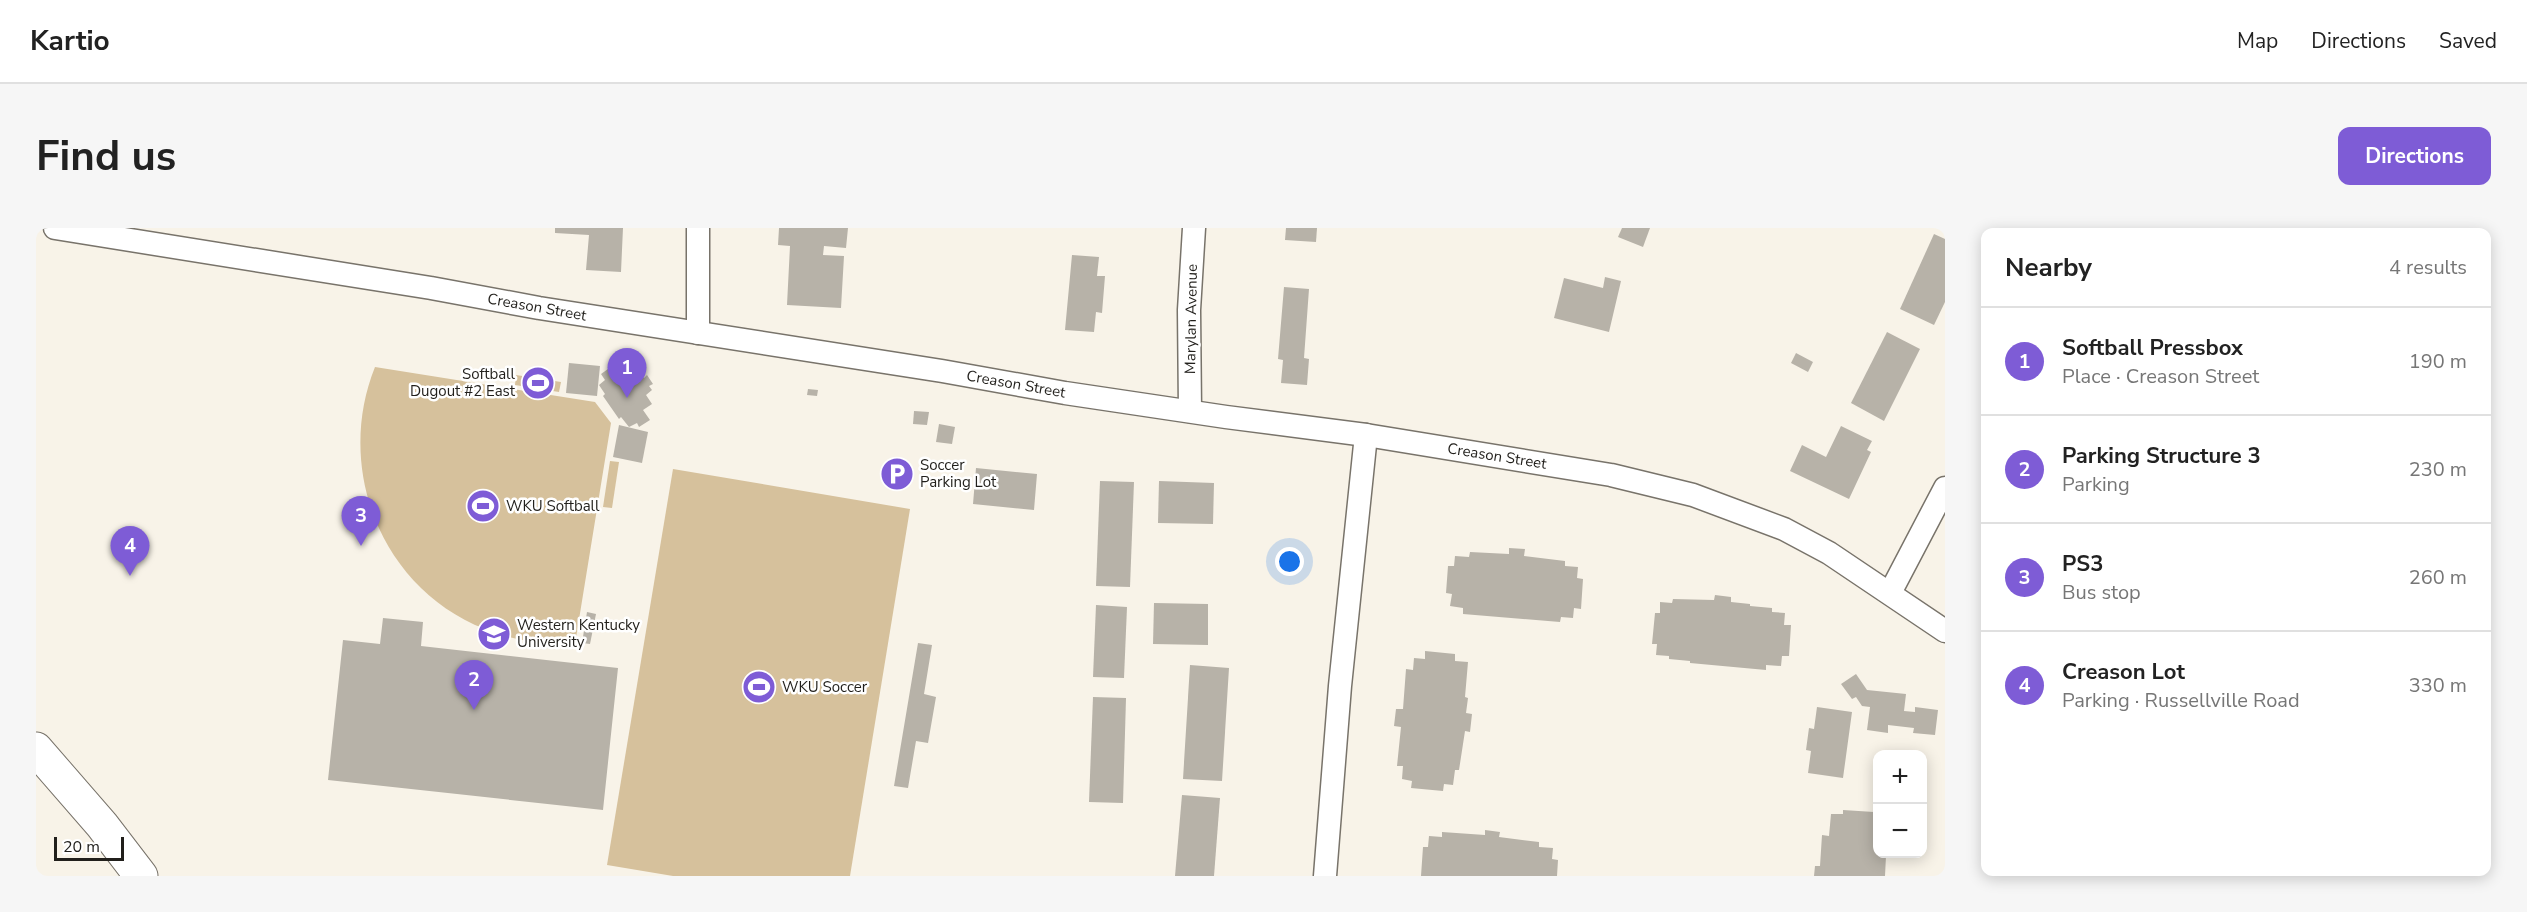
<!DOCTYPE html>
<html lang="en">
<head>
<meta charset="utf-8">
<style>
	body { margin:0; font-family:"Nunito Sans",sans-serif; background:#f6f6f6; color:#222 }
	.controls { position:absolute; right:18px; bottom:18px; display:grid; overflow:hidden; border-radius:12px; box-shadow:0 3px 15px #0003 }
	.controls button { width:54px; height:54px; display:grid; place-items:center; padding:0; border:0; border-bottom:2px solid #e0e0e0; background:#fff; color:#222; font:30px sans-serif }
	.scale { position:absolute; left:18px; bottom:15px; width:70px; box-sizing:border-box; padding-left:6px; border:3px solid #211f1b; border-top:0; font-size:16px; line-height:21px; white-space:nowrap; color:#211f1b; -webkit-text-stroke:4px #fff; paint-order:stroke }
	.you { position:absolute; left:1254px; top:334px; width:21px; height:21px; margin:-15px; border:4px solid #fff; border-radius:50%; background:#1a73e8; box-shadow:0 0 0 9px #1a73e833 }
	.badge { display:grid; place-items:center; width:39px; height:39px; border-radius:50%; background:#7e5cd6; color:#fff; font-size:20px; font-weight:700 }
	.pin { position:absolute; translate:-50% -50px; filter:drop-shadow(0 2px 3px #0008) }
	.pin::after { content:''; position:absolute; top:32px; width:21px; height:18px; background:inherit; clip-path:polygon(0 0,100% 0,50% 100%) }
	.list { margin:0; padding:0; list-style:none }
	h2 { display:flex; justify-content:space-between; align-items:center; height:78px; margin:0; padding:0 24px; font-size:26px }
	h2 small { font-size:20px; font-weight:400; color:#767676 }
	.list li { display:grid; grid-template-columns:39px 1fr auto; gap:18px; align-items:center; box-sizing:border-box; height:108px; padding:0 24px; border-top:2px solid #e0e0e0 }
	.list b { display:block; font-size:22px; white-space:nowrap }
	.list p { margin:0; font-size:20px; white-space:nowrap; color:#767676 }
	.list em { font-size:20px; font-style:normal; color:#767676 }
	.map { position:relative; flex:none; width:1909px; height:648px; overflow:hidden; border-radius:12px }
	header { display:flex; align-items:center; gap:36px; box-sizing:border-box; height:84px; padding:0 30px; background:#fff; border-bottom:2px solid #e0e0e0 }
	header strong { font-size:28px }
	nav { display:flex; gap:33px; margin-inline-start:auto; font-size:21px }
	.intro { display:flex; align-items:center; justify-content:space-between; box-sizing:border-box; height:144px; padding:0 36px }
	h1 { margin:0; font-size:42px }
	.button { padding:15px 27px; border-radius:12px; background:#7e5cd6; color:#fff; font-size:21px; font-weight:700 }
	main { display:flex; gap:36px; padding:0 36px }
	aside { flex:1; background:#fff; border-radius:12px; box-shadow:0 3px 15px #0003 }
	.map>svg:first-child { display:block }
</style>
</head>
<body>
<header>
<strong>Kartio</strong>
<nav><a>Map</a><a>Directions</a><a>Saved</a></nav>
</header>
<div class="intro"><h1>Find us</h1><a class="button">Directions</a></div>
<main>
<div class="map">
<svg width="1909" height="648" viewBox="0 0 1909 648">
	<rect width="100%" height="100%" fill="#f8f3e8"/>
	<!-- green -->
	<g fill="#d6c19c">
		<path d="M 339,139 L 559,174 L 575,195 L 539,416 C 508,416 478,413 449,401 C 346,361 298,241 339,139 Z"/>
		<path d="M 480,147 L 525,154 L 523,164 L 479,157 Z"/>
		<path d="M 574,233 L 583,234 L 576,280 L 567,279 Z"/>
		<path d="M 637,241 L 874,281 L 814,648 L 637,648 L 571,637 Z"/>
	</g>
	<!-- building -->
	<g fill="#b7b2a8">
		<path d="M 519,0 L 587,0 L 585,44 L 550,42 L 553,7 L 519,5 Z"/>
		<path d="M 743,0 L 812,0 L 810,20 L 788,18 L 787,27 L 808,28 L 805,80 L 751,77 L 754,18 L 742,17 Z"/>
		<path d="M 1250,0 L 1281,0 L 1280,14 L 1249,12 Z"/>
		<path d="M 1586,0 L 1614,0 L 1607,19 L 1582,9 Z"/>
		<path d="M 1898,6 L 1909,11 L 1909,74 L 1898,97 L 1864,81 Z"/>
		<path d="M 1036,27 L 1063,29 L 1061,48 L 1069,48 L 1066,85 L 1060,84 L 1058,104 L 1029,102 Z"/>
		<path d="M 1569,49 L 1585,53 L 1573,104 L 1518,90 L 1528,50 L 1567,60 Z"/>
		<path d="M 1248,59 L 1273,61 L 1268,130 L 1273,131 L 1271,157 L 1245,155 L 1247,132 L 1242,131 Z"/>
		<path d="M 1851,104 L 1884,121 L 1848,193 L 1815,175 Z"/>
		<path d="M 1760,125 L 1777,134 L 1772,144 L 1755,135 Z"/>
		<path d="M 533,135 L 564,138 L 561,168 L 530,165 Z"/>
		<path d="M 572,141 L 576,147 L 580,144 L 582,148 L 592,141 L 599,151 L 605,147 L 608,150 L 611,147 L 617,156 L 613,158 L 616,162 L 610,167 L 616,176 L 607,182 L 614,192 L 603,199 L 601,195 L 593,199 L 585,189 L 583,191 L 567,168 L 569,166 L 563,157 L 569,152 L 565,146 Z"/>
		<path d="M 772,161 L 782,162 L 781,168 L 771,167 Z"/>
		<path d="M 878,183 L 893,184 L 891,197 L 877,196 Z"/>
		<path d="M 903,196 L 919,199 L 916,216 L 900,214 Z"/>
		<path d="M 583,197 L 612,204 L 606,235 L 577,229 Z"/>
		<path d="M 1805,198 L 1836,213 L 1831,222 L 1835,224 L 1813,271 L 1754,243 L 1766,217 L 1790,229 Z"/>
		<path d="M 940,240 L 1001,246 L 998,282 L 937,276 Z"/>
		<path d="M 1064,253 L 1098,254 L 1094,359 L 1060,358 Z"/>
		<path d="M 1123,253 L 1178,255 L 1177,296 L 1122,295 Z"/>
		<path d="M 1473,320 L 1489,321 L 1488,328 L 1529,333 L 1529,338 L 1542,339 L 1541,350 L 1547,351 L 1545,381 L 1538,380 L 1537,390 L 1525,389 L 1524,394 L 1427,386 L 1427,380 L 1414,378 L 1416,366 L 1410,365 L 1412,338 L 1418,338 L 1419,328 L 1433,329 L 1434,324 L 1473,326 Z"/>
		<path d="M 1679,367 L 1695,369 L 1695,374 L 1714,376 L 1714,378 L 1736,380 L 1736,384 L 1749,385 L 1748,397 L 1755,397 L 1753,428 L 1746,428 L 1745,438 L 1730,437 L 1730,442 L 1654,435 L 1654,433 L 1633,431 L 1633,428 L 1620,427 L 1621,416 L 1616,416 L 1619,385 L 1624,385 L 1624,374 L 1636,375 L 1637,371 L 1678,372 Z"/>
		<path d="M 1118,375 L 1172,376 L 1172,417 L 1117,416 Z"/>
		<path d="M 1060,377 L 1091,379 L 1088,450 L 1057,449 Z"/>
		<path d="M 551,384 L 560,386 L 554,416 L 546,415 Z"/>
		<path d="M 347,390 L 387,394 L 385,418 L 582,440 L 567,582 L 292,552 L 307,412 L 344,416 Z"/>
		<path d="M 882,415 L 896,417 L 888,466 L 900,469 L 892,515 L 880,513 L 872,560 L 858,558 Z"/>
		<path d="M 1389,423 L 1419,426 L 1419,433 L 1432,434 L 1429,469 L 1432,470 L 1430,485 L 1436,486 L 1434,504 L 1429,503 L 1423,542 L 1419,542 L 1417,557 L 1408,556 L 1407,563 L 1375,560 L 1376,553 L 1366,551 L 1367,538 L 1361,538 L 1365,499 L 1358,498 L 1360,481 L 1367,481 L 1370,441 L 1377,442 L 1378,430 L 1389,431 Z"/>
		<path d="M 1154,437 L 1193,440 L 1186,553 L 1147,551 Z"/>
		<path d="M 1820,446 L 1831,462 L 1870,466 L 1868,483 L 1879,484 L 1879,479 L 1902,482 L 1899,507 L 1877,505 L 1878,500 L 1852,497 L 1852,505 L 1831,502 L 1834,479 L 1826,478 L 1820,469 L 1816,471 L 1805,456 Z"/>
		<path d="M 1057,469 L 1090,470 L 1087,575 L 1053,574 Z"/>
		<path d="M 1781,479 L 1816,484 L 1807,550 L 1772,545 L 1775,523 L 1770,522 L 1773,500 L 1778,501 Z"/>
		<path d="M 1146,567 L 1184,570 L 1178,648 L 1139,648 Z"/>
		<path d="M 1807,582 L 1838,584 L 1838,589 L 1842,590 L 1842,626 L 1849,626 L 1850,628 L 1849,648 L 1778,648 L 1779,638 L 1784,638 L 1786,607 L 1793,608 L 1795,586 L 1807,586 Z"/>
		<path d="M 1449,602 L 1464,604 L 1463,609 L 1503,614 L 1503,619 L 1517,620 L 1516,631 L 1522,632 L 1521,648 L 1385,648 L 1387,619 L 1392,619 L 1393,608 L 1406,609 L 1406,604 L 1449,607 Z"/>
	</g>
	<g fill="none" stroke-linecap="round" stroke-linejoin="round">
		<defs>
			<g id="minor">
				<path d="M 19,0 L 395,60 L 503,80 L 906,143 L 1029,165 L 1190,189 L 1330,207 L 1575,247 L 1657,267 L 1748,301 L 1793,325 L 1909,403"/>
				<path d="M 662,0 L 662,105"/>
				<path d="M 1154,183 L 1153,82 L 1158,0"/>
				<path d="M 1854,365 L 1909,260"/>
				<path d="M 1289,648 L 1304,458 L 1330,207"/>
			</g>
			<path id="primary" d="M 0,521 L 66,597 L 105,648"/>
		</defs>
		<!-- minor casing -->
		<use href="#minor" stroke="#78736a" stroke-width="25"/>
		<!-- primary casing -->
		<use href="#primary" stroke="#78736a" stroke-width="35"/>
		<!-- minor -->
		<use href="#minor" stroke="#fff" stroke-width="22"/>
		<!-- primary -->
		<use href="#primary" stroke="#fff" stroke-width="33"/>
	</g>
	<!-- icons -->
	<defs>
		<symbol id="stadium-disc" viewBox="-11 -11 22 22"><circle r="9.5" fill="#7e5cd6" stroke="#fff"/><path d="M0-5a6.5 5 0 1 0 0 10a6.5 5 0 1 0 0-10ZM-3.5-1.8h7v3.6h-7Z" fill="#fff"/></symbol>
		<symbol id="parking-disc" viewBox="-11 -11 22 22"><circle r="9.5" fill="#7e5cd6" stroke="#fff"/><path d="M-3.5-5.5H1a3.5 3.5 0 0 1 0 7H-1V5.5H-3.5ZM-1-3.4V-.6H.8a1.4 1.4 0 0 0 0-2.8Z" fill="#fff"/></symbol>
		<symbol id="university-disc" viewBox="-11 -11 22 22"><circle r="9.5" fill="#7e5cd6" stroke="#fff"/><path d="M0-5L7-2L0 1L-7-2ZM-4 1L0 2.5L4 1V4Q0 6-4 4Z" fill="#fff"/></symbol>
	</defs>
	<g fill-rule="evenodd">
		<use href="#stadium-disc" x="483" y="136" width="38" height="38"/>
		<use href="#parking-disc" x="842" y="227" width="38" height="38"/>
		<use href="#stadium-disc" x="428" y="259" width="38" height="38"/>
		<use href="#university-disc" x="439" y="387" width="38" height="38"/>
		<use href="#stadium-disc" x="704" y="440" width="38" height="38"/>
	</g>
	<g text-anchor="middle" stroke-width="5" stroke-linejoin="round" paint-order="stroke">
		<!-- street labels -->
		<g font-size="15" fill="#211f1b" stroke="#fff">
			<text transform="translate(501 79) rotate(10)" y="5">Creason Street</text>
			<text transform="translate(1155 91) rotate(-89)" y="5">Marylan Avenue</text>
			<text transform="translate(980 156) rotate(10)" y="5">Creason Street</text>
			<text transform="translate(1461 228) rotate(9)" y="5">Creason Street</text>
		</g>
		<!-- poi labels -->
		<g font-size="15" fill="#211f1b" stroke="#fff" text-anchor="start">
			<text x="479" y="151" text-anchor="end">Softball<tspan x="479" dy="17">Dugout #2 East</tspan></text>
			<text x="884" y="242">Soccer<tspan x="884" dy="17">Parking Lot</tspan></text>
			<text x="470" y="283">WKU Softball</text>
			<text x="481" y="402">Western Kentucky<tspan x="481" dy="17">University</tspan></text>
			<text x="746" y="464">WKU Soccer</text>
		</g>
	</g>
</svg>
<div class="controls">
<button>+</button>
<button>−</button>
</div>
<div class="scale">20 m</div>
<div class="you"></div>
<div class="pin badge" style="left:591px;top:170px">1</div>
<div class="pin badge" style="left:438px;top:482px">2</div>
<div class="pin badge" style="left:325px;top:318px">3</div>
<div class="pin badge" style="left:94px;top:348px">4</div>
</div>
<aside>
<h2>Nearby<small>4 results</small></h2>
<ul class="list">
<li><span class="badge">1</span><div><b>Softball Pressbox</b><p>Place · Creason Street</p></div><em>190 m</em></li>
<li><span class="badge">2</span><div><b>Parking Structure 3</b><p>Parking</p></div><em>230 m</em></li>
<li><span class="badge">3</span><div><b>PS3</b><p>Bus stop</p></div><em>260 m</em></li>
<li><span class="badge">4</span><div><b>Creason Lot</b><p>Parking · Russellville Road</p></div><em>330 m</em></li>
</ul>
</aside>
</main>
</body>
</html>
